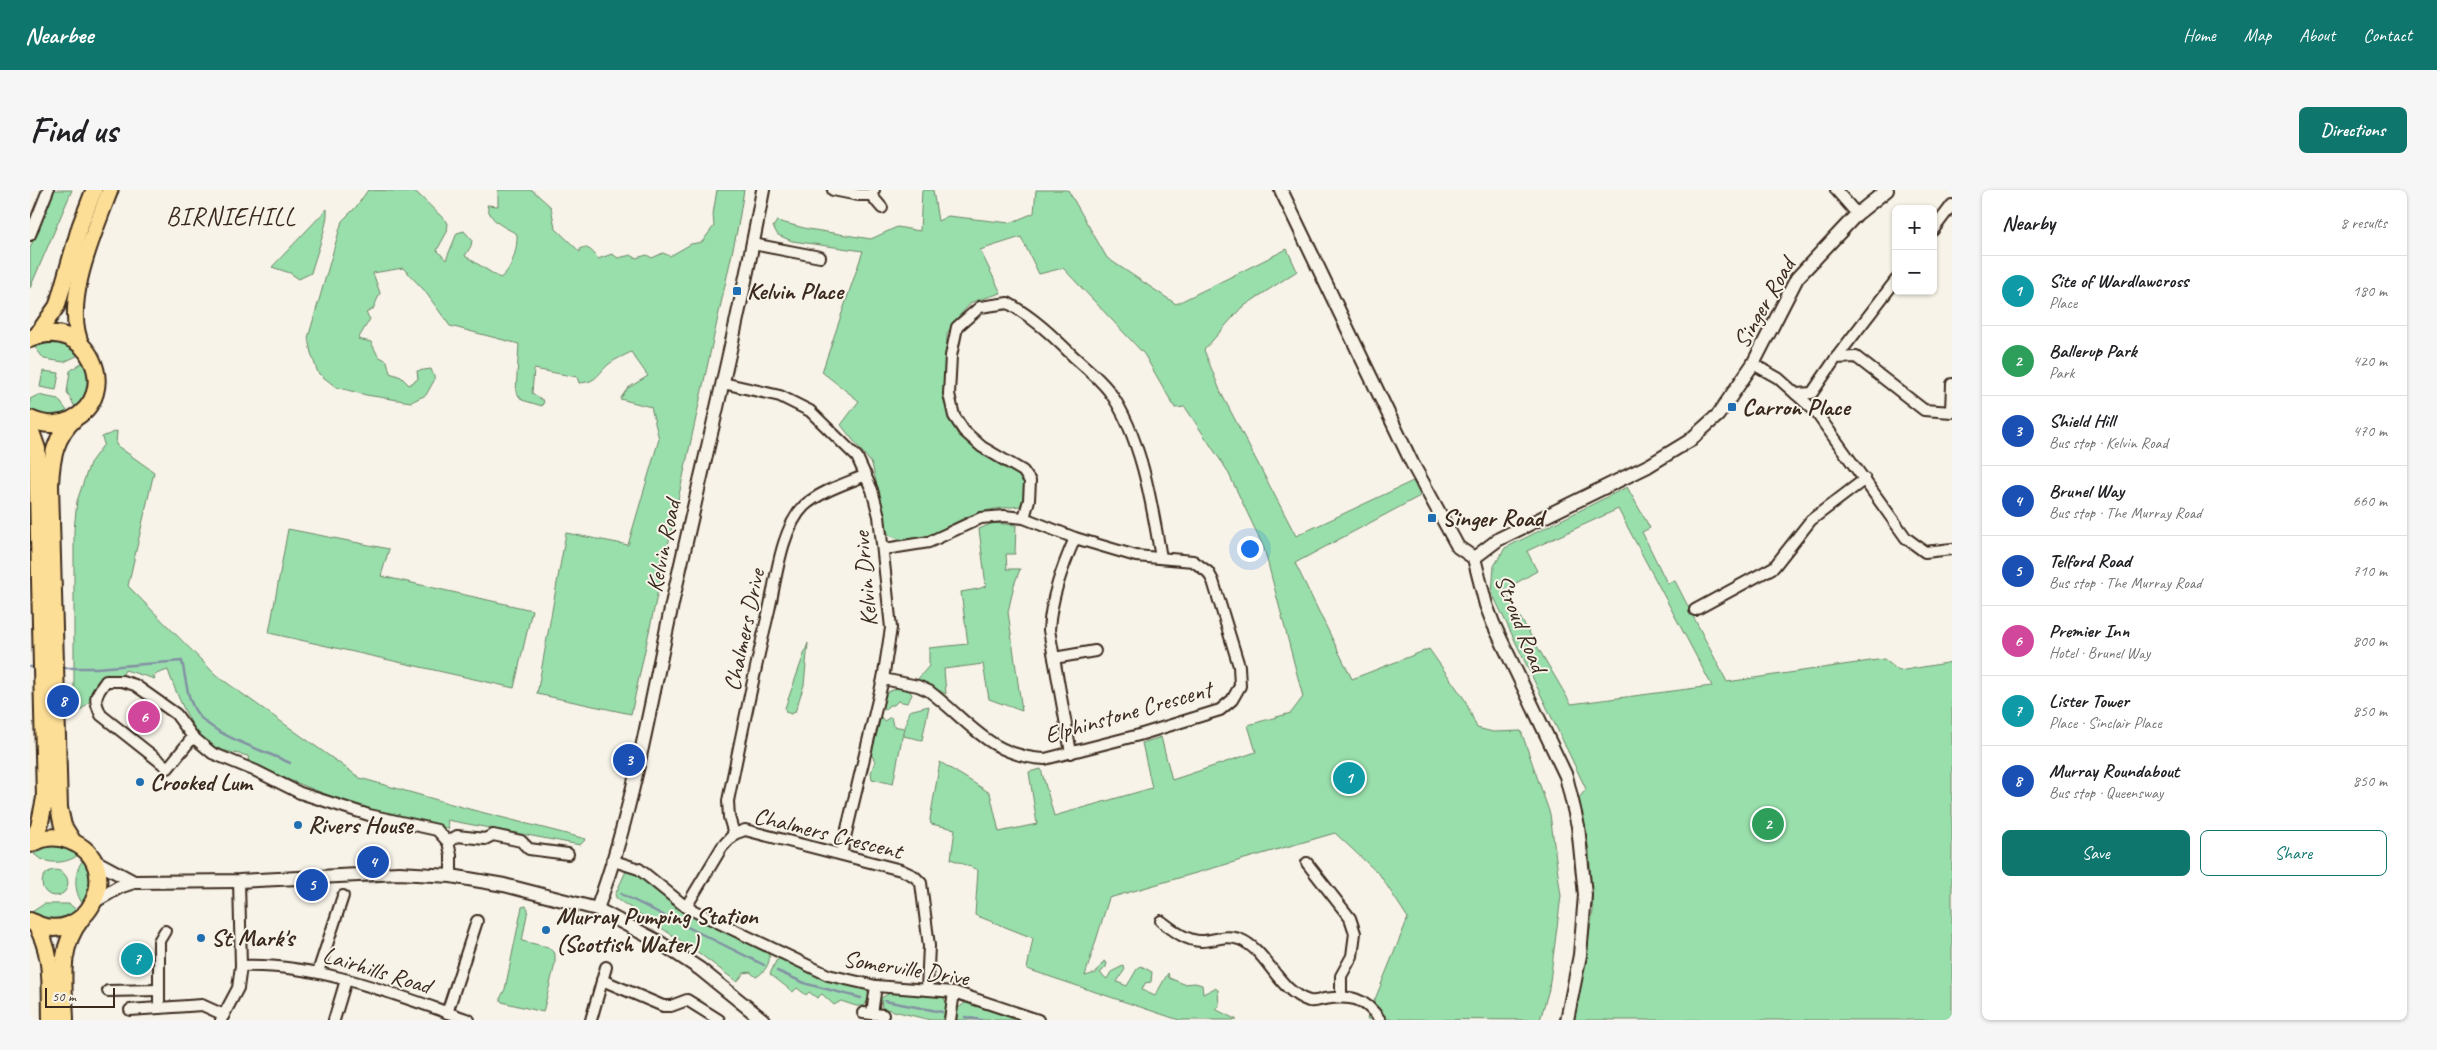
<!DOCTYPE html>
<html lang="en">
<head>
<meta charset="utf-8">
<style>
	body { margin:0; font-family:Caveat,sans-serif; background:#f6f6f6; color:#202124 }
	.controls { position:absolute; right:15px; top:15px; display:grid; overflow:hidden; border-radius:8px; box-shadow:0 1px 4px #0004 }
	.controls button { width:45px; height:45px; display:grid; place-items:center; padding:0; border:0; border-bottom:1px solid #e0e0e0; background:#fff; color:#202124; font:25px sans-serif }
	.scale { position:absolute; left:15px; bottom:12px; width:70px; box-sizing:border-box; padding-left:5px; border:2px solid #3b2a1e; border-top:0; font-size:14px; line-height:18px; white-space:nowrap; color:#3b2a1e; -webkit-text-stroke:4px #f7f3e8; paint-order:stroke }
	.you { position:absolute; left:1219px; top:358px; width:18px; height:18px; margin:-12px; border:4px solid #fff; border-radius:50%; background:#1a73e8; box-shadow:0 0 0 8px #1a73e833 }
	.badge { display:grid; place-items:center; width:32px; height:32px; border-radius:50%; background:#0f766e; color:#fff; font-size:16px; font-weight:700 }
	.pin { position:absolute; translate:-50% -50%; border:2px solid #fff; box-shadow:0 1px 5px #0006 }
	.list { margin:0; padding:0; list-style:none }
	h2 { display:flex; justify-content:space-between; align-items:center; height:65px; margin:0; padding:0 20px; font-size:21px }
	h2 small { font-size:16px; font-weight:400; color:#757577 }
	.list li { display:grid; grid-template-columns:32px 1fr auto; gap:15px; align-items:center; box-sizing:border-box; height:70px; padding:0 20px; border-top:1px solid #e0e0e0 }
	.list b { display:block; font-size:19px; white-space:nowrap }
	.list p { margin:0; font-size:16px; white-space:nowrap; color:#757577 }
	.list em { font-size:16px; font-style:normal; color:#757577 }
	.actions { display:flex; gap:10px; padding:15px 20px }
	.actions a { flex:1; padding:11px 0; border:1px solid #0f766e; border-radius:8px; text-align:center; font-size:18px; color:#0f766e }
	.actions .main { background:#0f766e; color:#fff }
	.map { position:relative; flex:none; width:1922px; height:830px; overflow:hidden; border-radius:8px }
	header { display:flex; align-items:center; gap:30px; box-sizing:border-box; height:70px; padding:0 25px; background:#0f766e; color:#fff }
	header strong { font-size:24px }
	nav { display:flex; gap:28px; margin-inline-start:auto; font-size:18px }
	.intro { display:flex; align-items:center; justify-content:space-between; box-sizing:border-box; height:120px; padding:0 30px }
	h1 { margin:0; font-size:35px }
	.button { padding:12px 22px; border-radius:8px; background:#0f766e; color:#fff; font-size:18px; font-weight:700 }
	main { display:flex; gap:30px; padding:0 30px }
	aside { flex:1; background:#fff; border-radius:8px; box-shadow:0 1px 4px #0004 }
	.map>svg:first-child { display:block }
</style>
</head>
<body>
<header>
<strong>Nearbee</strong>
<nav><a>Home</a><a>Map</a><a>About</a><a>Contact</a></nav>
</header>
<div class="intro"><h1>Find us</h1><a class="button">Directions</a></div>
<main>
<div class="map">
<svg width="1922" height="830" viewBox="0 0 1922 830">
	<rect width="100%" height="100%" fill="#f7f3e8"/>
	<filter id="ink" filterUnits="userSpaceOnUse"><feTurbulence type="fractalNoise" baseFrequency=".02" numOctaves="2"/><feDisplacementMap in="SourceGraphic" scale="10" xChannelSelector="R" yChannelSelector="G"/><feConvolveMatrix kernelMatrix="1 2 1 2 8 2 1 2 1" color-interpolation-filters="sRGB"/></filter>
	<g filter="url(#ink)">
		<!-- green -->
		<g fill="#99dfac" stroke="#6a8465" fill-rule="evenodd">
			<path d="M 23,0 L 42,0 L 0,98 L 0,58 Z"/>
			<path d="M 338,0 L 386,2 L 418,33 L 417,42 L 407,60 L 416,70 L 427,43 L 434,41 L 442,50 L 441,56 L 435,66 L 470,88 C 482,81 488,57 487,44 C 473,36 460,32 457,15 L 468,16 L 468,0 L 502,0 L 521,17 L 525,38 L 550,62 L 551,58 C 559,56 564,63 568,69 L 582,64 L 588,68 L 601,65 L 606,68 L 617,65 L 622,68 L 633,63 L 640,66 L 661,54 L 672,52 L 684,36 L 683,24 L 687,0 L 714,0 L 708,36 L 601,524 L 507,504 L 536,343 L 598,355 L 629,249 L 621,217 L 590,209 L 598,198 L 618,186 L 601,162 C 594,166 585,169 579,174 C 567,184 568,192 549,193 L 547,187 L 504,179 L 502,203 L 514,211 L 512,216 L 492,210 L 486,202 L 489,154 L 420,136 L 394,100 L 373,78 L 343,83 L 350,103 L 343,119 L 336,123 L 340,129 L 328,149 L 341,152 L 348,166 L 357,171 L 360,183 L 371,187 L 379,195 L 388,189 L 387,181 L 401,179 L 405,189 L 396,205 L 381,212 L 336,205 L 306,197 L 288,183 L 281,163 L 278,148 L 312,31 L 326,17 Z"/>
			<path d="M 892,0 L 903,0 L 908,31 L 918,26 L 980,33 L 1004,23 L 1006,0 L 1038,0 L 1077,68 L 1146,114 L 1257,59 L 1267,81 L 1211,118 L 1174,160 L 1191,203 L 1266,346 L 1383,291 L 1390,306 L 1265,373 L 1322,489 L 1399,459 L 1435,510 L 1447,538 L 1463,542 L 1491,541 L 1520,624 L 1531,706 L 1519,799 L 1510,830 L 1337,829 L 1378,728 L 1350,685 L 1305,643 L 1079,708 L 1055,786 L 1066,783 L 1074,771 L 1077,773 L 1076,777 L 1070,783 L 1077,789 L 1081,782 L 1093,776 L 1095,779 L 1087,792 L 1097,796 L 1107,779 L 1111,776 L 1122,782 L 1121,792 L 1115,793 L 1112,800 L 1125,806 L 1138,783 L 1139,788 L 1154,794 L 1165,793 L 1172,795 L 1173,804 L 1185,798 L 1188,800 L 1189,816 L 1185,819 L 1207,830 L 1149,830 L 997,779 L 1003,748 L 945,725 L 948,680 L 921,669 L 925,639 L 901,634 L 900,629 L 910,572 L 960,603 L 969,642 L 1007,634 L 999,582 L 1011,579 L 1024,626 L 1122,598 L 1112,553 L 1131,547 L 1142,590 L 1226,562 L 1218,535 L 1261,523 L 1273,507 L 1234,358 L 1197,280 L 1155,217 L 1145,218 L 1114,164 L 1033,78 L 1009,84 L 991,47 L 950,60 L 971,103 L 942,112 L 927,128 L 917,144 L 915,193 L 919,226 L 927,243 L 953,265 L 986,281 L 993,290 L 996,303 L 990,316 C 975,318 958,319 944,324 C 918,333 885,362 858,344 L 842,274 L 811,235 L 829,211 L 792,182 L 833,61 L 762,51 L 748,45 L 743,37 L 747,31 L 778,39 L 841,49 L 867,37 L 890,41 Z"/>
			<path d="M 297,19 C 299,33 285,67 281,83 L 269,89 L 260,83 L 242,77 Z"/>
			<path d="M 19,151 L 34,154 L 49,165 L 34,172 L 14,169 L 4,156 Z"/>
			<path d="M 54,171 C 59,189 60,204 45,217 L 37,202 L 40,181 Z"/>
			<path d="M 13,181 L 29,183 L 26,200 L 10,197 Z"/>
			<path d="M 8,205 L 28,209 L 38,222 C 25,228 13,228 0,220 L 0,209 Z"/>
			<path d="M 87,241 L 86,255 L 124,282 L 98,396 L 186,485 L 330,588 L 439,619 L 556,649 L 550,655 L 417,630 L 419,639 L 323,615 L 219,574 L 218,566 C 206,563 190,561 180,555 C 163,546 144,498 138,480 L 123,485 L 125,489 L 95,480 L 92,486 C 59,486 72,492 59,512 C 55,517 49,521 44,526 L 44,340 L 47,311 L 60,273 L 74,254 L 72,247 Z"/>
			<path d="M 1597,297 L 1620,338 L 1612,342 L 1637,393 L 1645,391 L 1697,492 L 1854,469 L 1869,481 L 1922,472 L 1922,830 L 1544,830 L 1563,721 L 1559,660 L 1549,608 L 1556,599 L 1462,403 L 1464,376 L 1475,358 ZM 1588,319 L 1682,496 L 1541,514 L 1474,400 L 1507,381 L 1497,361 Z"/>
			<path d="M 963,333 L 986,335 L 985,364 L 976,364 L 977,379 L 990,379 L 984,395 L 978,422 L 992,521 L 959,509 L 953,474 L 914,479 L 916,504 L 887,490 L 899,476 L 899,458 L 938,454 L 931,402 L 948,399 L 956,396 L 949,339 Z"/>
			<path d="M 258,339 L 359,359 L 351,386 L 502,420 L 484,498 L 239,443 Z"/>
			<path d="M 778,453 L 774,495 L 765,522 L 761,524 L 756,522 L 755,518 Z"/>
			<path d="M 867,498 L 880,501 L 882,505 L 877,513 L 868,511 L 864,515 L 859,515 L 855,520 L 852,519 L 856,503 Z"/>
			<path d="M 899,516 L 892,550 L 873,546 L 879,521 Z"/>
			<path d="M 851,527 L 854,531 L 861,527 L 863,536 L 874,538 L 863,594 L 842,589 L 841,583 L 845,571 L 841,564 Z"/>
			<path d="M 28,655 L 50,663 C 40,674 16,676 4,664 L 19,656 Z"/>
			<path d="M 54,669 L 62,685 L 55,716 C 44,706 42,682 54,669 Z"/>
			<path d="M 597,679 L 614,689 L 645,716 L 739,764 C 741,773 734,783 726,787 L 720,782 L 714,783 L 707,792 L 665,760 L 587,709 L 585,705 Z"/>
			<circle cx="25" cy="693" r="13"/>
			<path d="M 14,714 L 39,714 L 48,721 C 33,732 18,731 2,722 Z"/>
			<path d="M 496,716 L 498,719 L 492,751 L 518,757 L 525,764 L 525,774 L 513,822 L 472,812 L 470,809 L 475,799 L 492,717 Z"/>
			<path d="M 751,767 L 799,790 L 836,800 L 840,806 L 834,816 L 826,816 L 811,811 L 804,815 L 792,804 L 787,808 L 779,802 L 776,805 L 767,798 L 763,802 L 740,784 L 746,771 Z"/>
			<path d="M 860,803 L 914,806 L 916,814 L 913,830 L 900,830 L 852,818 L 851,808 Z"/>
			<path d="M 938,811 L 992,830 L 927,830 L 928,818 Z"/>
		</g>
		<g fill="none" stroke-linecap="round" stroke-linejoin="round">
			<!-- stream -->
			<g stroke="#8291a2" stroke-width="2.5">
				<path d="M 0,477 L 6,477"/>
				<path d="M 32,478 L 66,478 L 152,471 C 156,489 157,513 170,527 C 190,548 233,560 260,573"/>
				<path d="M 591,704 L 734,775"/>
				<path d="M 747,781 L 777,794 L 831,808"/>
				<path d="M 855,811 L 912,822"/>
				<path d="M 935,827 L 951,830"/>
			</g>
			<defs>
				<g id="minor">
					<path d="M 803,0 L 828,5 L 841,5 L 844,0"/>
					<path d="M 1806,0 L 1827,24"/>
					<path d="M 841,5 L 852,18"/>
					<path d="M 1903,40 L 1922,15"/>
					<path d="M 0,45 L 18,0"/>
					<path d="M 723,54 L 790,67"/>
					<path d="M 1806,168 L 1866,90"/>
					<path d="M 1723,174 L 1748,188 L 1785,221 L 1876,348 L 1895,362 L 1922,359"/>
					<path d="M 693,193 L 750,206 L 780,221 L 827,267 L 842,300 L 849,326 L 861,438 L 853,489 L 811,664"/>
					<path d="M 1766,204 L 1782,203 L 1806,168 L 1826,167 L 1894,220 L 1922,222"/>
					<path d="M 1921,221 L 1922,194"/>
					<path d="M 994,328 L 999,310 L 1000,291 L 993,281 L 952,257 L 934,241 L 924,226 L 919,204 L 921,166 L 927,137 L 950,117 L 978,113 C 1004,128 1022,145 1043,166 C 1055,177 1069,188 1079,201 C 1111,245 1122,314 1131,368"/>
					<path d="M 1665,420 L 1744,377 L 1781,330 L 1835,289"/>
					<path d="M 1024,468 L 1065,461"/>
					<path d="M 853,489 L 888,496 L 899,501 C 940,532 959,566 1015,569 L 1109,545 L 1190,520 L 1202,510 L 1210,496 L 1209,476 L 1183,391 L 1178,382 L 1163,371 L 1106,366 L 1045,348 L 994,328 L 974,326 L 951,328 L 899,352 L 855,359"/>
					<path d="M 163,547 L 138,578 L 71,525 C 63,508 65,506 76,491 L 92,491 L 105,495 L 146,524 L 163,547 L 182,563 L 226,581 L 270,603 L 339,625 L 407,640 L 418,652 L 421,665 L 421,686"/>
					<path d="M 1041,563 L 1019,440 C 1021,408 1032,378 1045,348"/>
					<path d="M 704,644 L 699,627 L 698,611 C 711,547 724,483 739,420 C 746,390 751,339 774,316 C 791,301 815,294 836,285"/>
					<path d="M 418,652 L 427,646 L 455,649 L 463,645 L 491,651 L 499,659 L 538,664"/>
					<path d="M 584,671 L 609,679 L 656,717 L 798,785 L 846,796 L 924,802 L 1008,830"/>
					<path d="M 1277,673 L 1320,728 L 1325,743 L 1322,766 L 1311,786 L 1311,807"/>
					<path d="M 656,717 L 692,657 L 704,644 L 715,640 L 871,680 L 884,686 L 891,693 L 899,756 L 897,799"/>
					<path d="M 1131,731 C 1143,740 1156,751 1171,751 C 1185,751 1194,744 1209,749 C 1238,760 1246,800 1279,811 C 1284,812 1290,810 1294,809 C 1321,805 1334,807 1350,830"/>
					<path d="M 211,776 C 290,773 366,805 439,830"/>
					<path d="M 288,782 L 313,706"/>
					<path d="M 572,790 L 633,816 L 641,816 L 657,810 L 689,830"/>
					<path d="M 78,801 L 129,800"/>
					<path d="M 129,816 L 129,751 L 135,741"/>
					<path d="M 100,820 L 172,815 L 194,825"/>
					<path d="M 417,823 L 447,731"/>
					<path d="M 833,823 L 853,825"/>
					<path d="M 842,824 L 846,796"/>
					<path d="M 191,830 L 208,798 L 211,776 L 209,691"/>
					<path d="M 304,830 L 316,790"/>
					<path d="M 561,830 L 576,777"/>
					<path d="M 920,830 L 924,802"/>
				</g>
				<g id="tertiary">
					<path d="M 1251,0 L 1382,273 L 1428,357 L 1444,368 L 1456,415 L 1463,433 L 1536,586 L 1548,636 L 1555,705 L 1550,765 L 1537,830"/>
					<path d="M 1444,368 L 1469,349 L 1618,276 L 1659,251 L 1688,225 L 1723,174 L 1767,88 L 1827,24 L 1857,0"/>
					<path d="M 63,670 L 104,692"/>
					<path d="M 65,711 L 89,697 L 104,692 L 209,691 L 369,683 L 421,686 L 474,695 L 567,719 L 629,752 L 670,779 L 733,830"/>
					<path d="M 567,719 C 604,618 621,510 644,405 C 674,270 708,136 733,0"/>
				</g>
				<g id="primary">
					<path d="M 6,146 L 27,116 L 50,36 L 64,0"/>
					<path d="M 52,156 C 31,114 65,41 80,0"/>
				</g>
				<g id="trunk">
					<path d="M 0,149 C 57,123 94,204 41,230 C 28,236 13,235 0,229"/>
					<path d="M 0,239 L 7,259 L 15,608 L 9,637 L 1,653"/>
					<path d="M 43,652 L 33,636 L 29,618 L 20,295 C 21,269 25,246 45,228"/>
					<path d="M 0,654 C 13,647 27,645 40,651 C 98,673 58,763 0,731"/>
					<path d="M 5,733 C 24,763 20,796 21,830"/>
					<path d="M 35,830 C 34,795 27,759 51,729"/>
				</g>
			</defs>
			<!-- minor casing -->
			<use href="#minor" stroke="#3b2a1e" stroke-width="14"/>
			<!-- tertiary casing -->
			<use href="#tertiary" stroke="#3b2a1e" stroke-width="16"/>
			<!-- primary casing -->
			<use href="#primary" stroke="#3b2a1e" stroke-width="19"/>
			<!-- trunk casing -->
			<use href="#trunk" stroke="#3b2a1e" stroke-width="20"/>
			<!-- minor -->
			<use href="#minor" stroke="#f7f3e8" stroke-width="10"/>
			<!-- tertiary -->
			<use href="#tertiary" stroke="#f7f3e8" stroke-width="12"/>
			<!-- primary -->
			<use href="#primary" stroke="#fdde96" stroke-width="15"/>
			<!-- trunk -->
			<use href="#trunk" stroke="#fdde96" stroke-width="16"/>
		</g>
	</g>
	<!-- markers -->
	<g fill="#1f6fb2" stroke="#f7f3e8" stroke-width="2">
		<rect x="702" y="96" width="10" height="10" rx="2.5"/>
		<rect x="1697" y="212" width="10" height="10" rx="2.5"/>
		<rect x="1397" y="323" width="10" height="10" rx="2.5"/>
		<circle cx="110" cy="592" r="5"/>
		<circle cx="268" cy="635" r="5"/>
		<circle cx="516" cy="740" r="5"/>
		<circle cx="171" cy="748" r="5"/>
	</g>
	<g text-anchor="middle" stroke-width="4" stroke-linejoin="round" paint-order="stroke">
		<!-- poi labels -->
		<g font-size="24" font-weight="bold" fill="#3b2a1e" stroke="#f7f3e8" text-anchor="start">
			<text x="717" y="109">Kelvin Place</text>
			<text x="1712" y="225">Carron Place</text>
			<text x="1412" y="336">Singer Road</text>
			<text x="120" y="600">Crooked Lum</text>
			<text x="278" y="643">Rivers House</text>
			<text x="526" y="734">Murray Pumping Station<tspan x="526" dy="28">(Scottish Water)</tspan></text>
			<text x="181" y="756">St Mark's</text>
		</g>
		<!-- street labels -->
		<g font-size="24" fill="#3b2a1e" stroke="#f7f3e8">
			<text transform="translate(1734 113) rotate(-60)" y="8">Singer Road</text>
			<text transform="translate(633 356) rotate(-78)" y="8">Kelvin Road</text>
			<text transform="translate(835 389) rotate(-95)" y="8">Kelvin Drive</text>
			<text transform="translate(1491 433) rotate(68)" y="8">Stroud Road</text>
			<text transform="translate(714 440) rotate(-78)" y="8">Chalmers Drive</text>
			<text transform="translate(1098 522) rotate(-16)" y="8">Elphinstone Crescent</text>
			<text transform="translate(798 643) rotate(14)" y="8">Chalmers Crescent</text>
			<text transform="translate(876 778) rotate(9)" y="8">Somerville Drive</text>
			<text transform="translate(347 780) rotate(17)" y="8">Lairhills Road</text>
		</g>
		<!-- neighbourhood labels -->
		<g font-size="25" letter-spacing="1" fill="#3b2a1e" stroke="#f7f3e8">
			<text x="201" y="35">BIRNIEHILL</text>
		</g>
	</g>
</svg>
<div class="controls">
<button>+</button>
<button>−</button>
</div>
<div class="scale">50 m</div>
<div class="you"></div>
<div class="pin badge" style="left:1319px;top:588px;background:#0f9aa8">1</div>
<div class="pin badge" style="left:1738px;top:634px;background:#2e9e5b">2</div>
<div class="pin badge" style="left:599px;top:570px;background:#1a4fb4">3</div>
<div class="pin badge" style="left:343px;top:672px;background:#1a4fb4">4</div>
<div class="pin badge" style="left:282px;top:695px;background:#1a4fb4">5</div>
<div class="pin badge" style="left:114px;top:527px;background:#d1479c">6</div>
<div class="pin badge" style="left:107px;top:769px;background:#0f9aa8">7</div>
<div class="pin badge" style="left:33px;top:511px;background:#1a4fb4">8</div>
</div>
<aside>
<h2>Nearby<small>8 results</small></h2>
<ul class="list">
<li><span class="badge" style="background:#0f9aa8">1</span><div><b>Site of Wardlawcross</b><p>Place</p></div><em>180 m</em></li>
<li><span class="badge" style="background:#2e9e5b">2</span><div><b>Ballerup Park</b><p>Park</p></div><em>420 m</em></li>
<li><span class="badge" style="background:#1a4fb4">3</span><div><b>Shield Hill</b><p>Bus stop · Kelvin Road</p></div><em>470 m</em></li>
<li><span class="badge" style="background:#1a4fb4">4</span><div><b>Brunel Way</b><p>Bus stop · The Murray Road</p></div><em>660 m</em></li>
<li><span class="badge" style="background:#1a4fb4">5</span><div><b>Telford Road</b><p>Bus stop · The Murray Road</p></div><em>710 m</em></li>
<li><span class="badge" style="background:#d1479c">6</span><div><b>Premier Inn</b><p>Hotel · Brunel Way</p></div><em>800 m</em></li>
<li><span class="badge" style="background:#0f9aa8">7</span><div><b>Lister Tower</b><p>Place · Sinclair Place</p></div><em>850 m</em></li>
<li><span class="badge" style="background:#1a4fb4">8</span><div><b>Murray Roundabout</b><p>Bus stop · Queensway</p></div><em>850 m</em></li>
</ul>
<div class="actions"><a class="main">Save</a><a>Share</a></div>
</aside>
</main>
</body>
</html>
